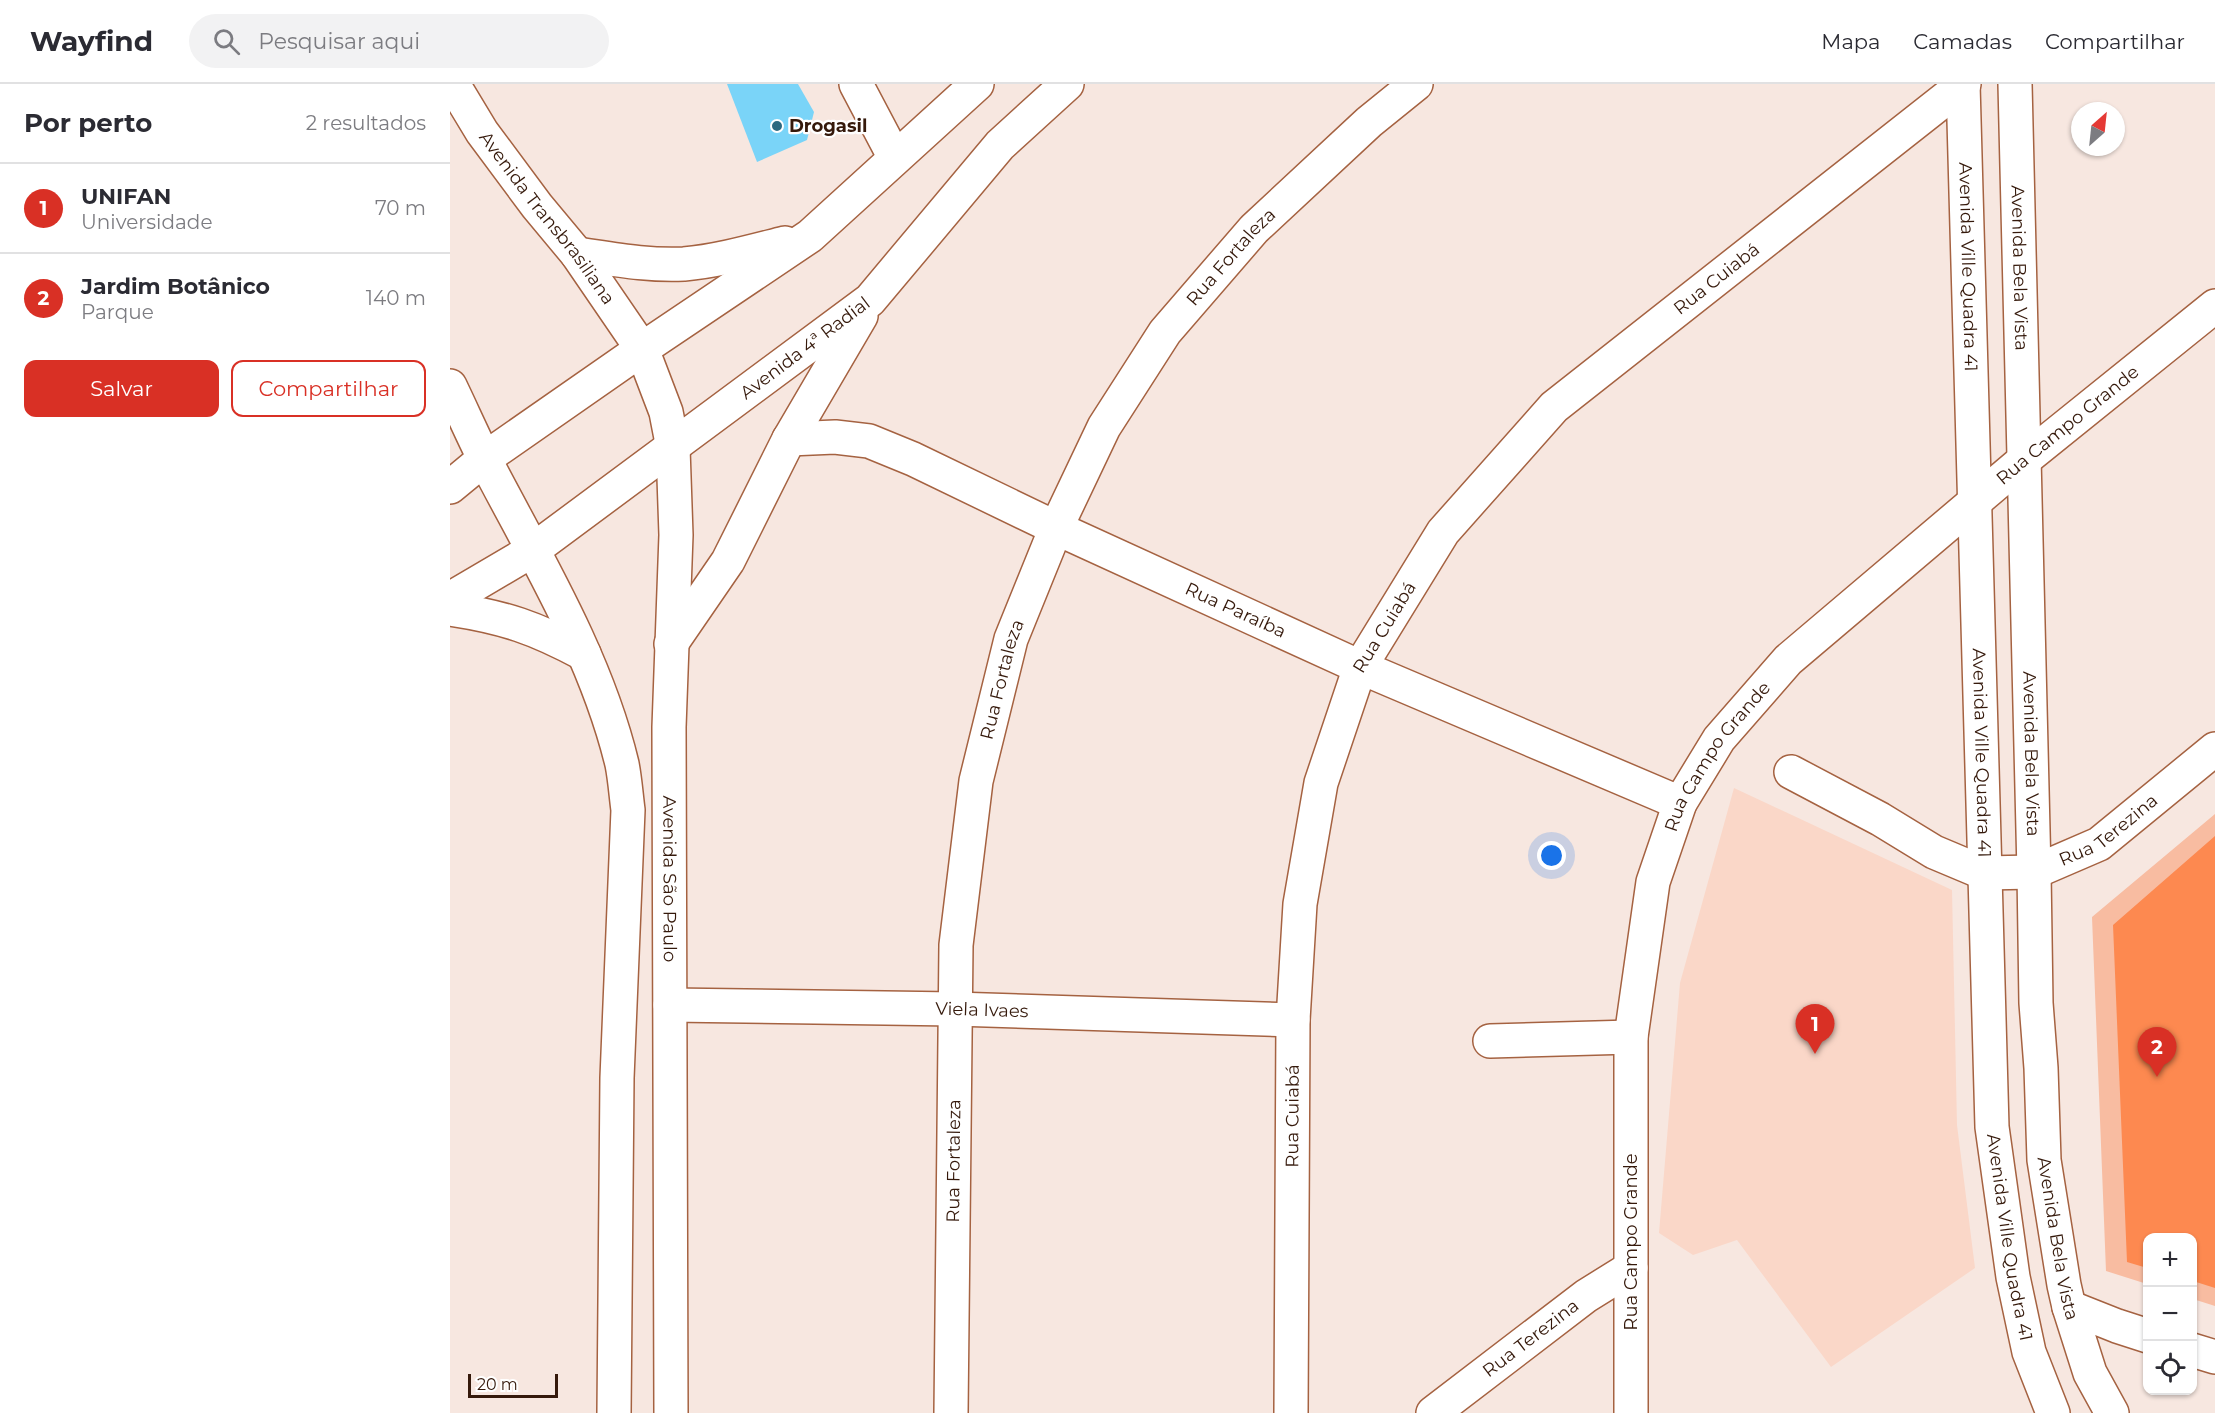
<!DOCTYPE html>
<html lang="pt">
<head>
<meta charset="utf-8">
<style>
	body { margin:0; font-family:Montserrat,sans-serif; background:#f2f2f3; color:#2b2b33 }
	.controls { position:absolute; right:18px; bottom:18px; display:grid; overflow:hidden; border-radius:12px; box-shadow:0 2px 4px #0004 }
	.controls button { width:54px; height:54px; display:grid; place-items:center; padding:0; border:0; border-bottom:2px solid #e1e1e2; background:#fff; color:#2b2b33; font:30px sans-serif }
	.compass { position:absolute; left:1621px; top:18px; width:54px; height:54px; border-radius:50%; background:#fff; box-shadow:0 2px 4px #0004; rotate:27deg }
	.scale { position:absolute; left:18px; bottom:15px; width:90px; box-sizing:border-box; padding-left:6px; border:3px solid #35190b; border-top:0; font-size:16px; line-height:21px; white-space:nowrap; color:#35190b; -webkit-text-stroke:4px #fff; paint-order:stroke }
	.you { position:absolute; left:1102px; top:772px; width:21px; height:21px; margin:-15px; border:4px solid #fff; border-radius:50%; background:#1a73e8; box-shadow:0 0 0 9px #1a73e833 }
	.badge { display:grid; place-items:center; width:39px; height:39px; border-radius:50%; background:#d93025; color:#fff; font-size:20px; font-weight:700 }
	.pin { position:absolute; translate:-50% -50px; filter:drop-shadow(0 2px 3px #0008) }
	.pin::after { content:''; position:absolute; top:32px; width:21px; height:18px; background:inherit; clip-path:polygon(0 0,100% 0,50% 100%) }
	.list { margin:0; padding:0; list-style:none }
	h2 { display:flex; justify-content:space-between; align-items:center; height:78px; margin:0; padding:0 24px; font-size:26px }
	h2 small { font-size:20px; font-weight:400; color:#7c7c81 }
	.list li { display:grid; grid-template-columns:39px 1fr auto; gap:18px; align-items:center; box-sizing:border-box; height:90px; padding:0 24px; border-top:2px solid #e1e1e2 }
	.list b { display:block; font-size:22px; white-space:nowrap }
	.list p { margin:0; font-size:20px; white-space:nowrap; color:#7c7c81 }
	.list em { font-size:20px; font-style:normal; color:#7c7c81 }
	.actions { display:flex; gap:12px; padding:18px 24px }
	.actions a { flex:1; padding:14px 0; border:2px solid #d93025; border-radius:12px; text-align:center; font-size:21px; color:#d93025 }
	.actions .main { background:#d93025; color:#fff }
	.icon { flex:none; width:33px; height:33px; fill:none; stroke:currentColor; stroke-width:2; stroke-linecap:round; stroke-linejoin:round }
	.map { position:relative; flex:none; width:1765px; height:1329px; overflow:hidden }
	header { display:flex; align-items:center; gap:36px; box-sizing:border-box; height:84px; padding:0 30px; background:#fff; border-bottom:2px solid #e1e1e2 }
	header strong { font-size:28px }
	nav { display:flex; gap:33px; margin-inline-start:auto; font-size:21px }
	.search { width:420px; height:54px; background:#f2f2f3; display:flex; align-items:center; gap:15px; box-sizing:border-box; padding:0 21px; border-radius:33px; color:#7c7c81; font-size:22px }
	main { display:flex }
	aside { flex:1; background:#fff }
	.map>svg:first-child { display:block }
</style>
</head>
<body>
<header>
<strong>Wayfind</strong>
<div class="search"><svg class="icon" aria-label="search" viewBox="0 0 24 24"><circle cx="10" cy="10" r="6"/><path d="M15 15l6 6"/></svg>Pesquisar aqui</div>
<nav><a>Mapa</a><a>Camadas</a><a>Compartilhar</a></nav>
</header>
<main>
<aside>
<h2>Por perto<small>2 resultados</small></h2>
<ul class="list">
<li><span class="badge">1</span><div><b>UNIFAN</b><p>Universidade</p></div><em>70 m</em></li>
<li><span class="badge">2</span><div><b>Jardim Botânico</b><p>Parque</p></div><em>140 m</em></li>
</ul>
<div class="actions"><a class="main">Salvar</a><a>Compartilhar</a></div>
</aside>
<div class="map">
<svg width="1765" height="1329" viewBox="0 0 1765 1329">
	<rect width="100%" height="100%" fill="#f7e7e0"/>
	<!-- built -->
	<path fill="#fad7c8" d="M 1284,704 L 1502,806 L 1507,1041 L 1525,1184 L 1381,1283 L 1287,1156 L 1243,1171 L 1209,1149 L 1230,899 Z"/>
	<!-- green -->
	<path fill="#f8bca1" d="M 1765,730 L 1765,1222 L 1743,1215 L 1742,1154 L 1698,1154 L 1697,1200 L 1656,1187 L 1642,833 Z"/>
	<!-- forest -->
	<path fill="#fd8950" d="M 1765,752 L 1765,1204 L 1743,1197 L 1742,1154 L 1698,1154 L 1697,1184 L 1677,1178 L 1663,841 Z"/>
	<!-- building -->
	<path fill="#7ad4f8" d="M 277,0 L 348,0 L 364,28 L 357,56 L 307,78 Z"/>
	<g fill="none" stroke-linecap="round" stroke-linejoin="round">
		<defs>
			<g id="minor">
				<path d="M 406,0 L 445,74"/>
				<path id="s1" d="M 339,355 L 385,353 L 419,357 L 463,375 L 606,444 L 910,583 L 1230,719"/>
				<path d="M 0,403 L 34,375"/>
				<path d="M 0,515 L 83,466"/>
				<path id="s2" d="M 1341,688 L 1430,735 L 1484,768 L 1534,789 L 1584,788 L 1649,760 L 1765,665"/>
				<path id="s3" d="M 220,921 L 505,925 L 843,936"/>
				<path d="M 1040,957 L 1181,953"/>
				<path d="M 1619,1223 L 1667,1242 L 1698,1252"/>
				<path d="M 1742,1266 L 1765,1273"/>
				<path id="s4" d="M 501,1329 L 506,861 L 526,697 L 561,555 L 606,444 L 654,343 L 715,248 L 804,145 L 919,38 L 966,0"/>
				<path id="s5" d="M 841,1329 L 843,936 L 850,820 L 871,699 L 910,583 L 993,448 L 1104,323 L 1514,0"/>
				<path id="s6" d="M 983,1329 L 1136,1212 L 1181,1184"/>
				<path id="s7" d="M 1181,1329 L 1181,953 L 1203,798 L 1230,719 L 1269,655 L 1338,576 L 1574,376 L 1765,222"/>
			</g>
			<g id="major">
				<path id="s8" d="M 3,0 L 32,48 L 87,122 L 127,170 L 192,265 L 216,328 L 223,364 L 226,451 L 219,643 L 221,1329"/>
				<path id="s9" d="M 1513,0 L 1542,1043 L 1563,1193 L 1579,1268 L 1603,1329"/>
				<path id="s10" d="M 1565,0 L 1584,788 L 1586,919 L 1591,984 L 1594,1076 L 1614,1201 L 1619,1223 L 1640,1289 L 1662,1329"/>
				<path d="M 127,170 C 162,175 199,182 234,180 C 268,177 303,167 335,159"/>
				<path d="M 0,302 C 12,327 23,352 35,376 C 86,474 146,572 172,680 C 175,695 176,711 178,726 L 167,994 L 164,1329"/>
				<path d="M 34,375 L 192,265 L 360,152 L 527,0"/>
				<path d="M 83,466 L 420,216 L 550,61 L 617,0"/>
				<path d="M 0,525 C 54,533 86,544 134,570"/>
				<path d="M 221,560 L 278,477 L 339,355 L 411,232"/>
			</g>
		</defs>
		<!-- minor casing -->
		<use href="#minor" stroke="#a56241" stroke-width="36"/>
		<!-- major casing -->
		<use href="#major" stroke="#a56241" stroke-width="36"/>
		<!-- minor -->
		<use href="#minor" stroke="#fff" stroke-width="33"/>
		<!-- major -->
		<use href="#major" stroke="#fff" stroke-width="33"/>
	</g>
	<!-- markers -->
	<circle fill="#2c6980" stroke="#fff" stroke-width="2" cx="327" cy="42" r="6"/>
	<g text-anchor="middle" stroke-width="4.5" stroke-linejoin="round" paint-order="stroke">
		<!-- poi labels -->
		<g font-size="18" font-weight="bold" fill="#35190b" stroke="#fff" text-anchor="start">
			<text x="339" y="48">Drogasil</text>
		</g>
		<!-- street labels -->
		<g font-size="18" fill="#35190b" stroke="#fff">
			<text dy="6" stroke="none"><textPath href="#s8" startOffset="164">Avenida Transbrasiliana</textPath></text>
			<text dy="6" stroke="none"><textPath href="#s4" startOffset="1224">Rua Fortaleza</textPath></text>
			<text dy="6" stroke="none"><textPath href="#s9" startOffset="183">Avenida Ville Quadra 41</textPath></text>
			<text dy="6" stroke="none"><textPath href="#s10" startOffset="184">Avenida Bela Vista</textPath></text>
			<text dy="6" stroke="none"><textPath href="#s5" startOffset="1287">Rua Cuiabá</textPath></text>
			<text transform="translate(355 264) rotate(-37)" y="6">Avenida 4ª Radial</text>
			<text dy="6" stroke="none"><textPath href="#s7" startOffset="1161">Rua Campo Grande</textPath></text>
			<text dy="6" stroke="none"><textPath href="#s1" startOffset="484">Rua Paraíba</textPath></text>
			<text dy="6" stroke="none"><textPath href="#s5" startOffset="801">Rua Cuiabá</textPath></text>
			<text dy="6" stroke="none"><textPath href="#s4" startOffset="738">Rua Fortaleza</textPath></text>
			<text dy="6" stroke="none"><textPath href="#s9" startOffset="669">Avenida Ville Quadra 41</textPath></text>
			<text dy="6" stroke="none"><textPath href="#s10" startOffset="670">Avenida Bela Vista</textPath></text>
			<text dy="6" stroke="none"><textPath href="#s7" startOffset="675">Rua Campo Grande</textPath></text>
			<text dy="6" stroke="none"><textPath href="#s2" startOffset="354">Rua Terezina</textPath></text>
			<text dy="6" stroke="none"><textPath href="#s8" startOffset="861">Avenida São Paulo</textPath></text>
			<text dy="6" stroke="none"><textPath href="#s3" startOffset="312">Viela Ivaes</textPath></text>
			<text dy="6" stroke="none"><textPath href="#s5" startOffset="297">Rua Cuiabá</textPath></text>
			<text dy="6" stroke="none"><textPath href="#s4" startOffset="252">Rua Fortaleza</textPath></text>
			<text dy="6" stroke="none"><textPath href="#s9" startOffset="1155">Avenida Ville Quadra 41</textPath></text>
			<text dy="6" stroke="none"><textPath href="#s10" startOffset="1156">Avenida Bela Vista</textPath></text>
			<text transform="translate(1181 1158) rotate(-90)" y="6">Rua Campo Grande</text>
			<text dy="6" stroke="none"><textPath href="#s6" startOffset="123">Rua Terezina</textPath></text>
		</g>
	</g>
</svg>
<div class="controls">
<button>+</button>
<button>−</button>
<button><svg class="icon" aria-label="locate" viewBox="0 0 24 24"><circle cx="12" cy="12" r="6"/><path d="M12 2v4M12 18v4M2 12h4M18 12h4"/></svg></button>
</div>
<svg class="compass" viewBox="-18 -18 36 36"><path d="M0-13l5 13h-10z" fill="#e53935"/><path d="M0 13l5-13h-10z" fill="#7c7c81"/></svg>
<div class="scale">20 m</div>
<div class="you"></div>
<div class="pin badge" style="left:1365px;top:970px">1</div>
<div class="pin badge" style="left:1707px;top:993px">2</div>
</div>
</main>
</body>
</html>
